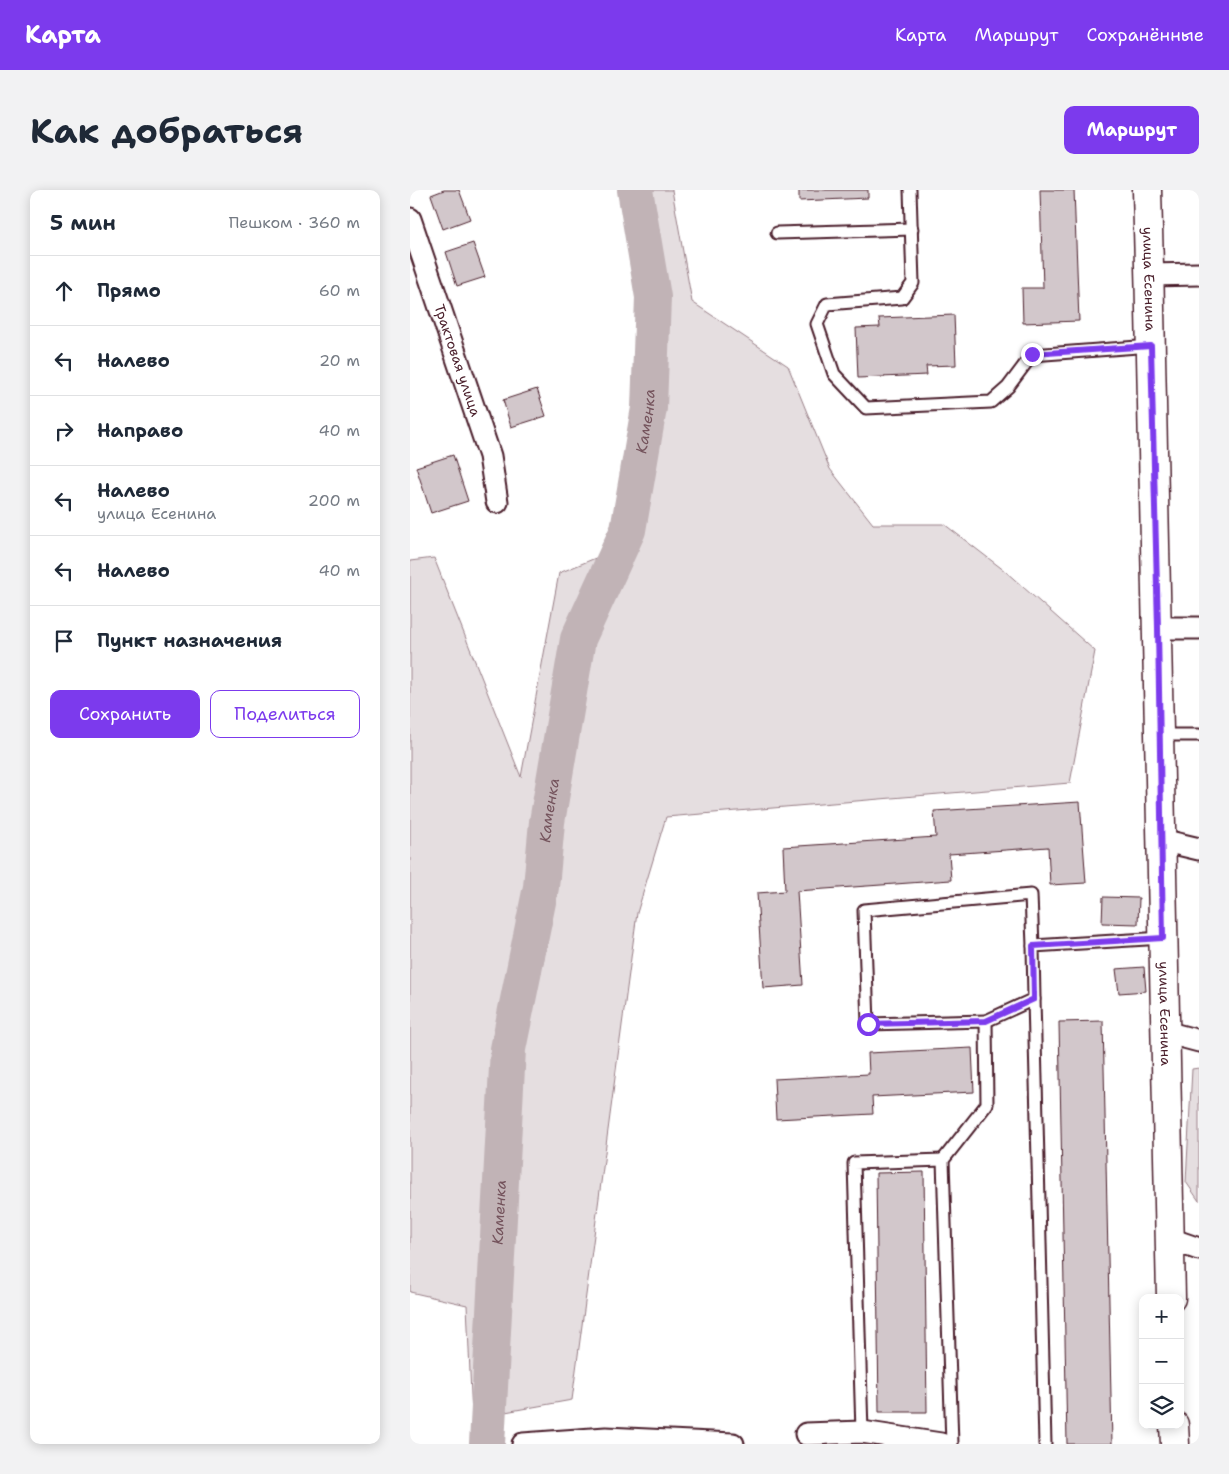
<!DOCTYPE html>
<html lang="ru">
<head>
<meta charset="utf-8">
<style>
	body { margin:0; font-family:"Shantell Sans",sans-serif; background:#f2f2f3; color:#1f2937 }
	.controls { position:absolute; right:15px; bottom:15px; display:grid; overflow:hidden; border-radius:10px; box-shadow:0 2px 12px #0003 }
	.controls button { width:45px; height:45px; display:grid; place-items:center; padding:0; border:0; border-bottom:1px solid #e0e1e3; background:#fff; color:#1f2937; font:25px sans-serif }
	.stop { position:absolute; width:15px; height:15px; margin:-11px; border:4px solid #7c3aed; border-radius:50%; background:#fff }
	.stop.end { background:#7c3aed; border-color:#fff; box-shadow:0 1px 5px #0008 }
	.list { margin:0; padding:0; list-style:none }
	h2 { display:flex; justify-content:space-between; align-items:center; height:65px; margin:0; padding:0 20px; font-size:21px }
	h2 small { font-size:16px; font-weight:400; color:#747a83 }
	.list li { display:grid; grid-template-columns:32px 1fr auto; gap:15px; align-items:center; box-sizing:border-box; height:70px; padding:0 20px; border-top:1px solid #e0e1e3 }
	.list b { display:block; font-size:19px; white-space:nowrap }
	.list p { margin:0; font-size:16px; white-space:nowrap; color:#747a83 }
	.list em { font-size:16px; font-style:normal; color:#747a83 }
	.actions { display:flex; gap:10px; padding:15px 20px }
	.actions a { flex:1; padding:11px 0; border:1px solid #7c3aed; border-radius:10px; text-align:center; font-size:18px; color:#7c3aed }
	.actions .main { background:#7c3aed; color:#fff }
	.icon { flex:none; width:28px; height:28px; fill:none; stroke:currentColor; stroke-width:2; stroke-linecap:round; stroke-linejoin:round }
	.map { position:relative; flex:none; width:789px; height:1254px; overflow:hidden; border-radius:10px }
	header { display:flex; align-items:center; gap:30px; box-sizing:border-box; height:70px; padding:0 25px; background:#7c3aed; color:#fff }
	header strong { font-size:24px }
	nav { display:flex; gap:28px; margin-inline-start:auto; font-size:18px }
	.intro { display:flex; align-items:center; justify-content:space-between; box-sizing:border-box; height:120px; padding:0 30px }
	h1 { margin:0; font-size:35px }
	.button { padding:12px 22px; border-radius:10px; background:#7c3aed; color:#fff; font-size:18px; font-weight:700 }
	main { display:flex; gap:30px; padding:0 30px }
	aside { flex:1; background:#fff; border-radius:10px; box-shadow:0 2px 12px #0003 }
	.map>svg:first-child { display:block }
</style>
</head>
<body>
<header>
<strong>Карта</strong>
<nav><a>Карта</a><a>Маршрут</a><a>Сохранённые</a></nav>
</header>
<div class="intro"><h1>Как добраться</h1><a class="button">Маршрут</a></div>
<main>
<aside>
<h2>5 мин<small>Пешком · 360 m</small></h2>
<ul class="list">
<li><svg class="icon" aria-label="ahead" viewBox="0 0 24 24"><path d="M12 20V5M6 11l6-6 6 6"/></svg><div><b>Прямо</b></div><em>60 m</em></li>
<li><svg class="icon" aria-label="left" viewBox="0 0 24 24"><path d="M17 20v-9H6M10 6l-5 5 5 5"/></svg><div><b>Налево</b></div><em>20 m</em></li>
<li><svg class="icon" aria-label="right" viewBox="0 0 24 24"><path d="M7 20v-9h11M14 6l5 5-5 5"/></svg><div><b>Направо</b></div><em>40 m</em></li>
<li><svg class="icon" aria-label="left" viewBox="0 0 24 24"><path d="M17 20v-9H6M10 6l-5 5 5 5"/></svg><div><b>Налево</b><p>улица Есенина</p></div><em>200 m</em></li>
<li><svg class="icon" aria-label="left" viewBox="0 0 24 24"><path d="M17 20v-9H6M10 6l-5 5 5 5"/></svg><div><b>Налево</b></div><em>40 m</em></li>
<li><svg class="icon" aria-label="arrive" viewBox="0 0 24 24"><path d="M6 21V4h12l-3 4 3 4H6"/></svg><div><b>Пункт назначения</b></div></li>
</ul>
<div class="actions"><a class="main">Сохранить</a><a>Поделиться</a></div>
</aside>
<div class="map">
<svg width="789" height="1254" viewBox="0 0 789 1254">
	<rect width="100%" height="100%" fill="#fff"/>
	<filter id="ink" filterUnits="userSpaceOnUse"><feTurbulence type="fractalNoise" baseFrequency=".02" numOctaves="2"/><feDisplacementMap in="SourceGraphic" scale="10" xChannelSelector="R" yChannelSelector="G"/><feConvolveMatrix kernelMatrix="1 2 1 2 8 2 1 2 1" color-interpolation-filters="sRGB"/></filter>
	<g filter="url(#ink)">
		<!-- green -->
		<g fill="#e5dee0" stroke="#987e86">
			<path d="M 234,0 L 262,0 L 282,112 L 378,176 L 420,279 L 463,334 L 534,334 L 595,381 L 685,461 L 660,593 L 256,627 L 227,723 L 162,1210 L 62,1228 L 57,1115 L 0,1102 L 0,371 L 24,368 L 111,587 L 149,383 L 232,349 L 256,117 Z"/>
			<path d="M 789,878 L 789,1011 L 776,992 L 782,879 Z"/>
		</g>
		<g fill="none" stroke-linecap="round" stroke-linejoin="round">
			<!-- river -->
			<path stroke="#c1b3b6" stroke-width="36" id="s1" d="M 77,1254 L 98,859 L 131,697 L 137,632 L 168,449 L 218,340 L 239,218 L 243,107 L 225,0"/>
		</g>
		<!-- building -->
		<g fill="#d2c7cb" stroke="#4a1f2b">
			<path d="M 34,0 L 49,0 L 60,29 L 33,39 L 21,5 Z"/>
			<path d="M 389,0 L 458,0 L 458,8 L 389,11 Z"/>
			<path d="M 630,0 L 664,0 L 669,131 L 613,133 L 612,98 L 633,98 Z"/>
			<path d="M 63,53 L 75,87 L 47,96 L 36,62 Z"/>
			<path d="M 544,125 L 546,175 L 516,176 L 517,185 L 448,188 L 446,138 L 470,137 L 469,128 Z"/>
			<path d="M 127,199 L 136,226 L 101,237 L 93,210 Z"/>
			<path d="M 43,265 L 58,311 L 21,323 L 6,277 Z"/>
			<path d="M 670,612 L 676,693 L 640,695 L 638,657 L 539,664 L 541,690 L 387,701 L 393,795 L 353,798 L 347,703 L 375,701 L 373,657 L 526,647 L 524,621 Z"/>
			<path d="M 693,707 L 729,708 L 728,734 L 692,733 Z"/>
			<path d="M 734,777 L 736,801 L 709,803 L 706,779 Z"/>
			<path d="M 693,831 L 702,1254 L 657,1254 L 649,832 Z"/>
			<path d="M 562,858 L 564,902 L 462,907 L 463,924 L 366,929 L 364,889 L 459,884 L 458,863 Z"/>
			<path d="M 514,982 L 517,1222 L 469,1222 L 466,983 Z"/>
		</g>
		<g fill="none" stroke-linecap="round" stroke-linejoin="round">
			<defs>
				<g id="service">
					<path d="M 500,0 L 503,93 L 492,108 L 417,114 L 407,134 L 424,184 L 456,218 L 581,212 L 598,197 L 622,165 L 741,156"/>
					<path d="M 367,43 L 502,39"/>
					<path d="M 750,545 L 789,545"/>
					<path d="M 624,809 L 635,1254"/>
					<path d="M 576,831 L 624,809 L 623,756 L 753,748"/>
					<path d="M 452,1242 L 444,973 L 533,970"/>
					<path d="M 542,1254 L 533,970 L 577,914 L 576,831 L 458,834 L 454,720 L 621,705 L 623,756"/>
				</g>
				<g id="minor">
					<path id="s2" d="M 0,29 L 80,266 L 87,312"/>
					<path d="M 740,85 L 789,84"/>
					<path d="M 748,438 L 789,438"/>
					<path d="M 751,650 L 789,659"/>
					<path d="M 755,842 L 789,851"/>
					<path d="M 760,1049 L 789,1059"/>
					<path d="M 396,1244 L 452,1242 L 531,1254"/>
					<path d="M 113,1254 L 196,1248 L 323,1254"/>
				</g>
				<g id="tertiary">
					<path id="s3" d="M 737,0 C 747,369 753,738 761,1108"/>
					<path d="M 764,1235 L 765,1254"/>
				</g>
			</defs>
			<!-- service casing -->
			<use href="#service" stroke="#4a1f2b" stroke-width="15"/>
			<!-- minor casing -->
			<use href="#minor" stroke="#4a1f2b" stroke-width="25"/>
			<!-- tertiary casing -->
			<use href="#tertiary" stroke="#4a1f2b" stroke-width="31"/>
			<!-- service -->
			<use href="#service" stroke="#fff" stroke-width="11"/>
			<!-- minor -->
			<use href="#minor" stroke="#fff" stroke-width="21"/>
			<!-- tertiary -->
			<use href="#tertiary" stroke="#fff" stroke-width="28"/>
		</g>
	</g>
	<g fill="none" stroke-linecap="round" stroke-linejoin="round" filter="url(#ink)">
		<!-- route -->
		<path stroke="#7c3aed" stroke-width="6" d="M 458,834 L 576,831 L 624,809 L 623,756 L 753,748 L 748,438 L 741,156 L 622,164"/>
	</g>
	<g text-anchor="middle" stroke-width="4" stroke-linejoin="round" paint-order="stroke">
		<!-- street labels -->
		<g font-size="14" fill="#4a1f2b" stroke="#fff">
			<text dy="5" stroke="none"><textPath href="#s3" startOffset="89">улица Есенина</textPath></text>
			<text dy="5" stroke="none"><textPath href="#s2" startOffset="149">Трактовая улица</textPath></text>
			<text dy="5" stroke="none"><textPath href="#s3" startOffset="824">улица Есенина</textPath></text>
		</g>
		<!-- water labels -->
		<g font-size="15" font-style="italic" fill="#74535c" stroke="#fff">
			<text dy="5" stroke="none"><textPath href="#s1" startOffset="1042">Каменка</textPath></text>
			<text dy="5" stroke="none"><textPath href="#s1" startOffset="638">Каменка</textPath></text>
			<text dy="5" stroke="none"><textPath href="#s1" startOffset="232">Каменка</textPath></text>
		</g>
	</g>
</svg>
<div class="controls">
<button>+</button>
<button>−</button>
<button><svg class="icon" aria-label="layers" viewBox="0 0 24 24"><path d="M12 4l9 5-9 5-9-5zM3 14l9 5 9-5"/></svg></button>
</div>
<div class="stop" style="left:458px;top:834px"></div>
<div class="stop end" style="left:622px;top:164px"></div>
</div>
</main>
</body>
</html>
